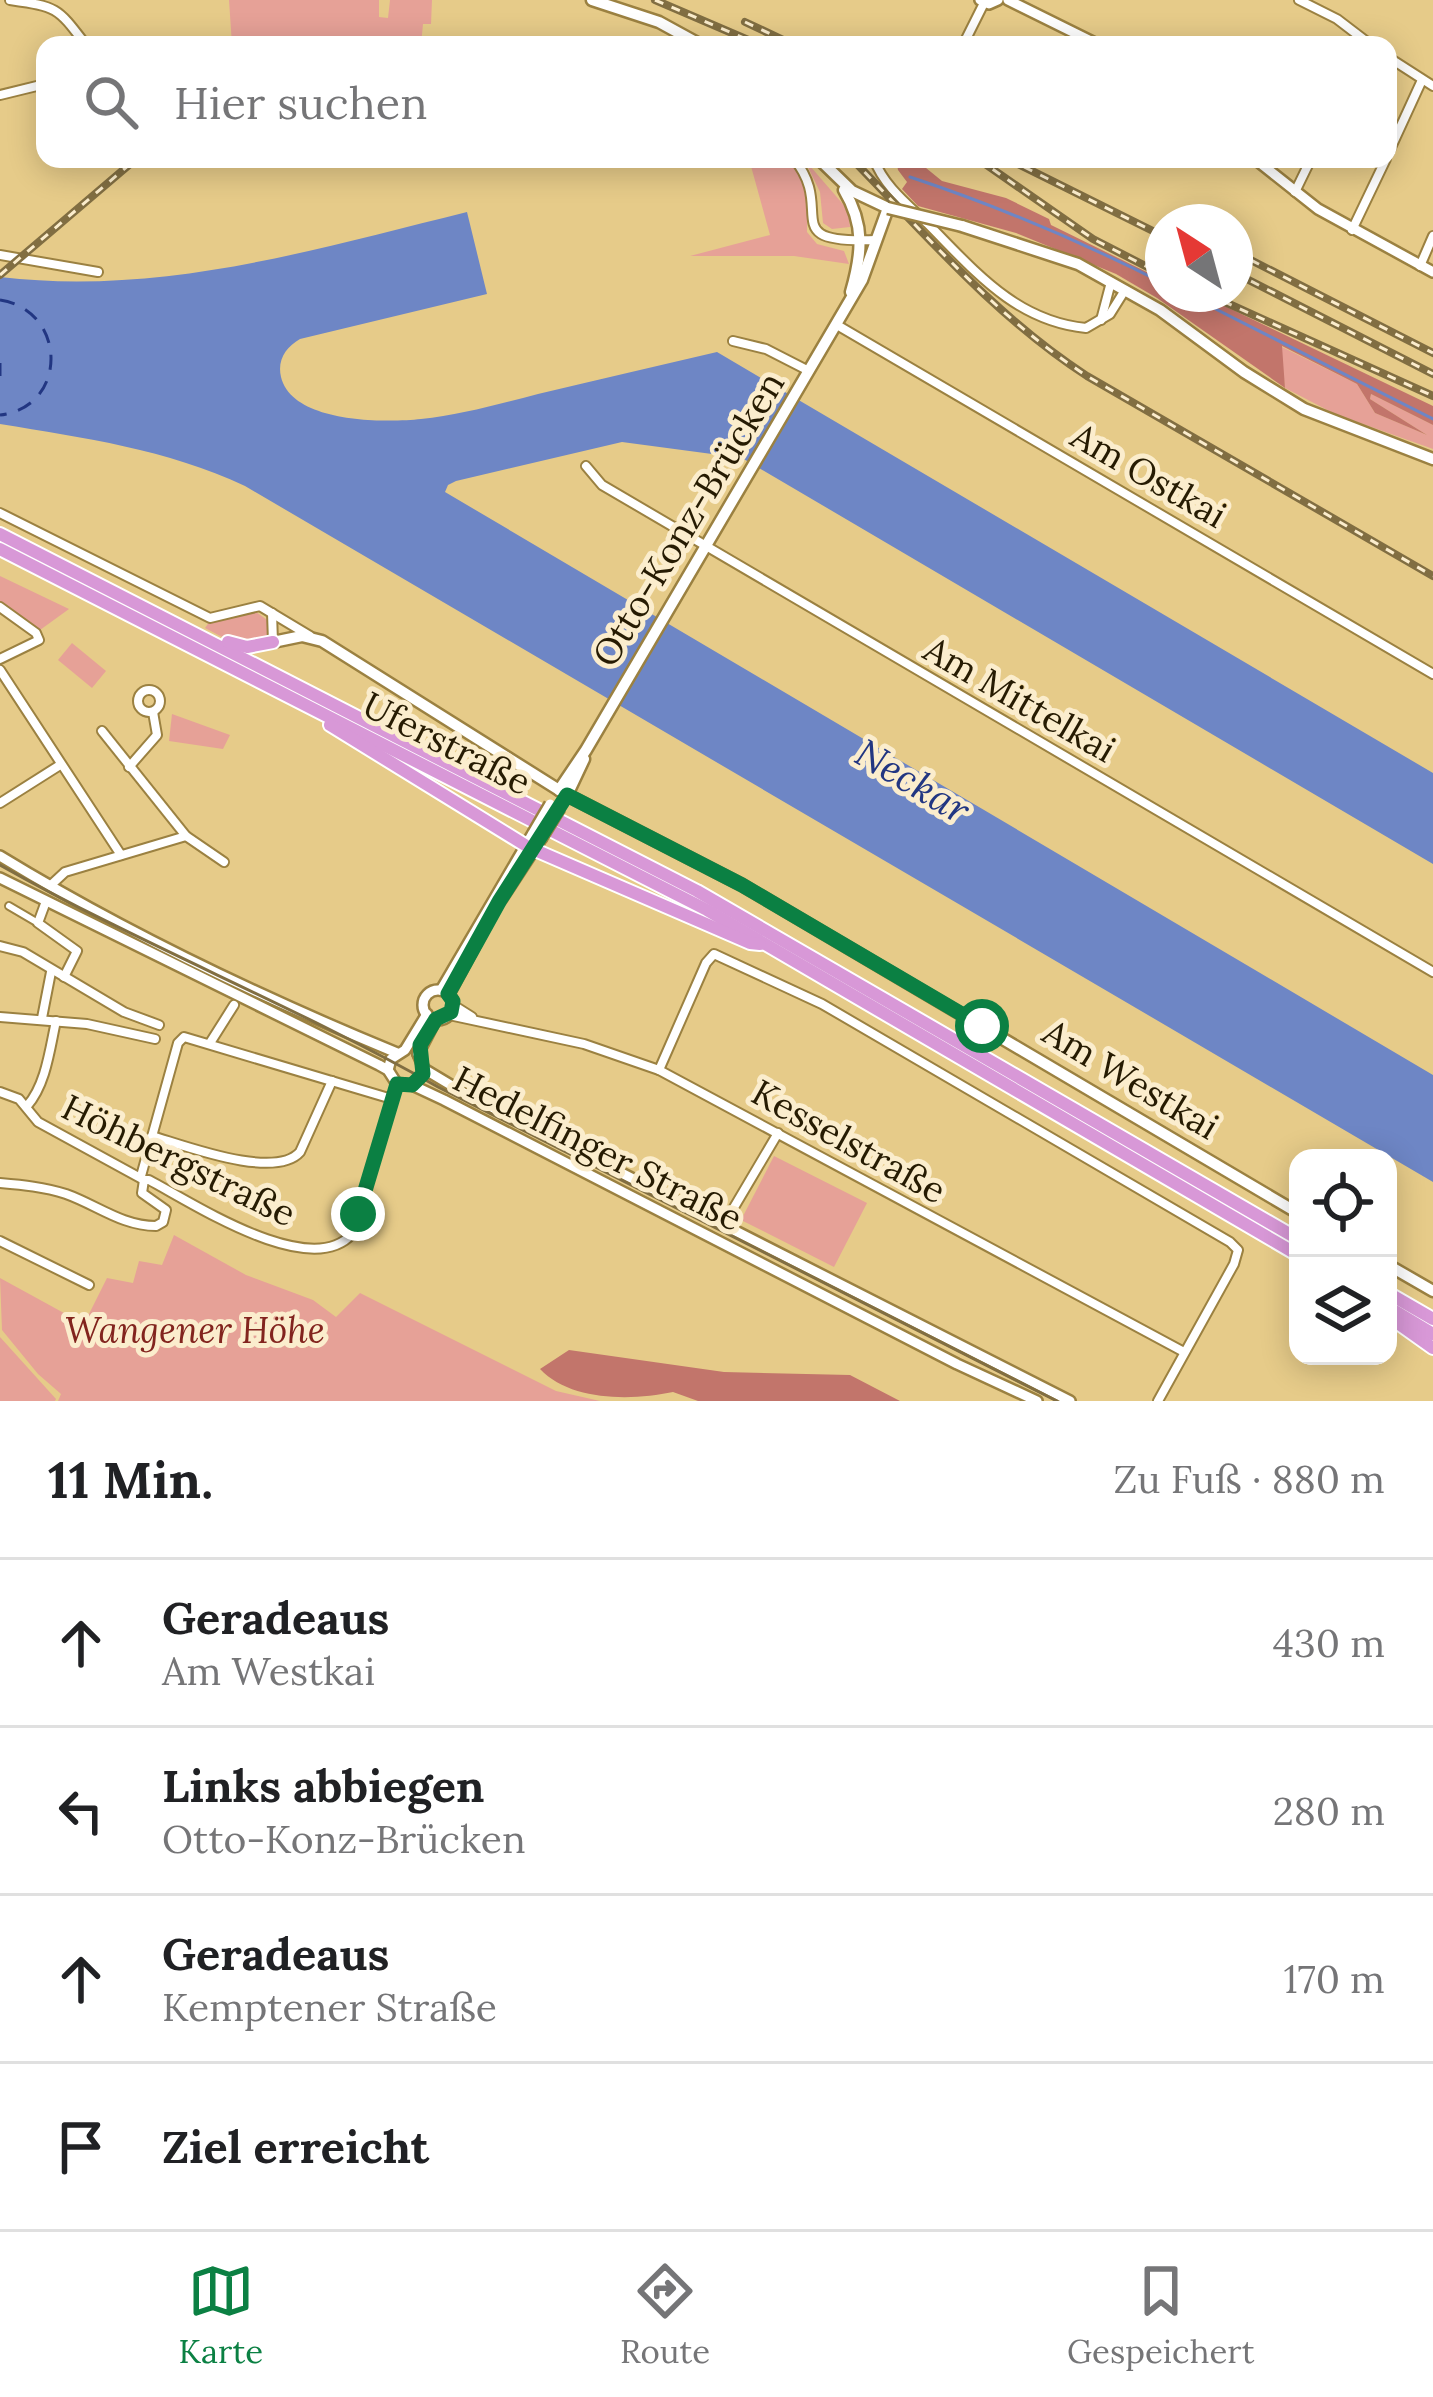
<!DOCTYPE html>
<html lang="de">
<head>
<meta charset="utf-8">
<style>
	body { margin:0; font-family:Lora,serif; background:#f6f6f6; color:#202124 }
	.controls { position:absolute; right:36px; bottom:36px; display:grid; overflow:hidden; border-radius:24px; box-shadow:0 6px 30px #0003 }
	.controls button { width:108px; height:108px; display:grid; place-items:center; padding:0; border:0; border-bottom:3px solid #e0e0e0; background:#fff; color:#202124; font:60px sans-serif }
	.compass { position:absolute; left:1145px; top:204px; width:108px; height:108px; border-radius:50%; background:#fff; box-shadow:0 6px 30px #0003; rotate:324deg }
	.stop { position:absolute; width:36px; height:36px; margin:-27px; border:9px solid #0b8043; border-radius:50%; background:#fff }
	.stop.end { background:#0b8043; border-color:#fff; box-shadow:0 3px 12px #0008 }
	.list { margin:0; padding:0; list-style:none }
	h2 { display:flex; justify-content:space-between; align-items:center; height:156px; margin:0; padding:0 48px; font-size:51px }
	h2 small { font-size:39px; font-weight:400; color:#757577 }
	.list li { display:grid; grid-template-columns:78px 1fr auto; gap:36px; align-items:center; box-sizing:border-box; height:168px; padding:0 48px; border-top:3px solid #e0e0e0 }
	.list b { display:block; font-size:45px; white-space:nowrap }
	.list p { margin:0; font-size:39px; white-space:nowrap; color:#757577 }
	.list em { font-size:39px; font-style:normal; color:#757577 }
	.icon { flex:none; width:66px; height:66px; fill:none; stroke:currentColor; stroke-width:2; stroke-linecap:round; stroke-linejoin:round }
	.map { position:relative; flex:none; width:1433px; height:1401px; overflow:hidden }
	.search { position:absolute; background:#fff; box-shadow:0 6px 30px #0003; left:36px; right:36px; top:36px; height:132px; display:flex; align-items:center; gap:30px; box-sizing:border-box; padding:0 42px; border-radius:24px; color:#757577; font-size:45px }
	.sheet { height:828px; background:#fff }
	nav { display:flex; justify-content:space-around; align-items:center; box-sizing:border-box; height:168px; border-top:3px solid #e0e0e0; background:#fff; font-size:33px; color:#757577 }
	nav a { display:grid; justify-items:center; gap:6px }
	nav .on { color:#0b8043 }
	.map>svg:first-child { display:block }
</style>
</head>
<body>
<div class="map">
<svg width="1433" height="1401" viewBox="0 0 1433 1401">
	<rect width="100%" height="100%" fill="#e6cb89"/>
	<!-- green -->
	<g fill="#e6a197">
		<path d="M 229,0 L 379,0 L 379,17 L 388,18 L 390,0 L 432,0 L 431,24 L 423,24 L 421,45 L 232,45 Z"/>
		<path d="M 749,159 L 786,159 C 810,181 807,202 807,232 L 817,244 L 844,251 L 849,264 L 794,256 L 690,256 L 770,235 Z"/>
		<path d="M 804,159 L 848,210 L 850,227 L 832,229 L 823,223 L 820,192 Z"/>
		<path d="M 1280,346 L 1357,384 L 1375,413 L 1427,435 L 1370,399 L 1371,394 L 1433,425 L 1433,449 L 1335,414 L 1285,388 Z"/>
		<path d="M 0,576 L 69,609 L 40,630 L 0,604 Z"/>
		<path d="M 256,612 L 270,622 L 269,634 C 249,652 227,640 205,628 L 210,621 Z"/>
		<path d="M 72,643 L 106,671 L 92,688 L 58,660 Z"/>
		<path d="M 172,714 L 230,735 L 223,749 L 169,741 Z"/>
		<path d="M 774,1156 L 867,1203 L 834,1267 L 741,1220 Z"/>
		<path d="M 174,1235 L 246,1275 L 313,1300 L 336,1317 L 360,1293 L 556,1391 L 600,1401 L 58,1401 L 61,1394 L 38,1374 L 2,1330 L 0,1278 L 84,1324 L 107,1278 L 133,1283 L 139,1261 L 162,1265 Z"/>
		<path d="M 0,1337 L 56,1399 L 55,1401 L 0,1401 Z"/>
	</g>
	<!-- forest -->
	<g fill="#c2756b">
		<path d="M 896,159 L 915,159 L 942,181 L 1006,198 L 1049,219 L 1051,225 L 1163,280 L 1163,294 L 1204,296 L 1433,406 L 1433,425 L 1371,394 L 1370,399 L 1427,435 L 1375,413 L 1357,384 L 1282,346 L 1285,388 L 1157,298 L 1116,274 L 1016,233 L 918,206 L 902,189 L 907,182 L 898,170 Z"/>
		<path d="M 569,1350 L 724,1372 L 850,1375 L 900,1401 L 698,1401 L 673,1392 C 631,1401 570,1401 540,1369 Z"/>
	</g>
	<!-- water -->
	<path fill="#6e86c5" d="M 467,212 L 487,294 L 300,339 C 286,347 277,360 281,377 C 292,423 384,423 421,419 C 460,415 499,404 538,394 C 597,380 657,366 717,352 L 1433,773 L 1433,864 L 742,458 L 622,442 L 456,481 L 448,485 L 445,492 L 1433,1075 L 1433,1182 L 245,486 C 166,449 85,438 0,424 L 0,277 C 161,296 313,250 467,212 Z"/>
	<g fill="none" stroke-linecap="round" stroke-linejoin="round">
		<!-- stream -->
		<g stroke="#6e86c5" stroke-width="3">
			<path d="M 910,177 C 998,206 1080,241 1163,283"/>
			<path d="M 1186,294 L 1433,419"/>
		</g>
		<!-- ferry -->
		<g stroke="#223682" stroke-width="3" stroke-dasharray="15 12" stroke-linecap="butt">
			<path d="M 0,300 C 67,310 69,407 0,415"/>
			<path d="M 0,363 L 0,376"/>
		</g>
		<defs>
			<path id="pedestrian" d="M 9,906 L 38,923"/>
			<g id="minor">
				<path d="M 10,0 C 58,7 57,7 86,45"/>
				<path d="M 1299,0 L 1337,19 L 1371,45"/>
				<path d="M 963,45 L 984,3"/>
				<path d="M 1388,57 L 1433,86"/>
				<path d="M 0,95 L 45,84"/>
				<path d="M 1388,154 L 1422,80"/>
				<path d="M 794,159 C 837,211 774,244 876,240"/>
				<path d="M 874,159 C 883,185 907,204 927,223 C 974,270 1015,321 1086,328 L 1110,314 L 1125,290"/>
				<path d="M 1295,192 L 1311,159"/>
				<path d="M 1352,230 L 1386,159"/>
				<path d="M 0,255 L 98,272"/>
				<path d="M 1420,266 L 1433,236"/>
				<path d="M 1101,320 L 1111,282"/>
				<path d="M 837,325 L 1433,674"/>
				<path d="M 733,341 L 766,349 L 809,371"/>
				<path d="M 586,466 L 602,485 L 1433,972"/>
				<path d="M 0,513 L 210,618 L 260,606 L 310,636"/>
				<path d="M 0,607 L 36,633 L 39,640 L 0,659"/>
				<path d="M 272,613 L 273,642"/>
				<path d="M 0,670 L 121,855"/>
				<circle cx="149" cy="701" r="11"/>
				<path d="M 102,731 L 186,836"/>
				<path d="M 129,767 L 157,735 L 153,712"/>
				<path d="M 0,803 L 60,765"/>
				<path d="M 51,885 L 65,872 L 186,836 L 224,862"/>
				<path d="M 45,904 L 38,923 L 77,951 L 64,977"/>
				<path d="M 0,946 L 23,952 L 124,1012 L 159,1025"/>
				<path d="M 453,1005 L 472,1017"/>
				<path d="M 449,1015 L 584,1044 L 659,1070 L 1184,1352"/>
				<path d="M 0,1017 L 87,1024 L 155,1039"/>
				<path d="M 42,1018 L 51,972"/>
				<path d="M 210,1043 L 234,1005"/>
				<path d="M 659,1070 L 706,963 L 714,954 L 822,1004 L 1230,1242 L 1238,1250 L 1234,1264 L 1158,1401"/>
				<path d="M 0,1092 L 19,1099 L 38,1122 L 144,1180 L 149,1180 C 191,1202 310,1281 352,1234 L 397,1084"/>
				<path d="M 27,1106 C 46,1085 50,1048 56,1021"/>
				<path d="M 152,1136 C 186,1146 275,1180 300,1152 L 332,1081"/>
				<path d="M 141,1176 L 178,1043 L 184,1037 L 392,1099"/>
				<path d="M 0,1183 C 23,1185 44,1187 66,1194 C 97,1205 122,1226 156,1226 L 163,1222 L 166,1210 L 142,1193 L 144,1180"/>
				<path d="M 723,1226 L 778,1133"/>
				<path d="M 0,1241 L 89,1285"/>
			</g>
			<g id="tertiary">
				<path d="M 980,0 L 989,4 L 998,0"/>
				<path d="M 1008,0 L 1099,45"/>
				<path d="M 1255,159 L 1318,209 L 1433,272"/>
				<path d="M 0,856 C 126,933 261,997 397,1053"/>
				<path d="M 0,878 L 379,1065 L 388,1070 L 397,1084 L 412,1085 L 444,1100 L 957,1364 L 1037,1401"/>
				<path d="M 501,900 L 541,839"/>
				<path d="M 441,990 L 533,833"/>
				<circle cx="438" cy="1005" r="15"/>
				<path d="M 449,994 L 486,925"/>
				<path d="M 418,1054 L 424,1069 L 464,1093 L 1070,1401"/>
				<path d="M 418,1054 L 436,1019"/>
				<path d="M 388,1070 L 391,1059 L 405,1050 L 427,1014"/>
			</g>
			<g id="secondary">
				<path d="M 592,0 L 659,22 L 701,45"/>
				<path d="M 844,190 C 865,225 862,254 851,292"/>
				<path d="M 962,226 L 1078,264 L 1160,310 L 1244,372 L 1304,409 L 1433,459"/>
				<path d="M 273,642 L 302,636 L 322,641 L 567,795 L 742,885 L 1298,1213"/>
				<path d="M 559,790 L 586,750 L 862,280 L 888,208 L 852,191 L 819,159"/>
				<path d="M 567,795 L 584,759"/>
				<path d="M 1388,1265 L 1433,1291"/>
			</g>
			<g id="trunk">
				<path d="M 0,534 L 697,891 L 1298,1239"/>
				<path d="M 0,549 L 707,910 L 1298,1255"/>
				<path d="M 228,642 L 247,647 L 273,642"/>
				<path d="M 330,725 L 525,845"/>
				<path d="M 535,850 L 750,943 L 760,944"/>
				<path d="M 1388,1293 L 1433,1319"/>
				<path d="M 1388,1307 L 1433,1334"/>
				<path d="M 1388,1316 L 1433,1348"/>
			</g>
		</defs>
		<!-- pedestrian casing -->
		<use href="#pedestrian" stroke="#9b8141" stroke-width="10"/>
		<!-- minor casing -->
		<use href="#minor" stroke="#9b8141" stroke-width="12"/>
		<!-- tertiary casing -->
		<use href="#tertiary" stroke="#9b8141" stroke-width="14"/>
		<!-- secondary casing -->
		<use href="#secondary" stroke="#9b8141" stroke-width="15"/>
		<!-- trunk casing -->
		<use href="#trunk" stroke="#fff" stroke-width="16"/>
		<!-- pedestrian -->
		<use href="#pedestrian" stroke="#fff" stroke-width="6"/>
		<!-- minor -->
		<use href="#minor" stroke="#fff" stroke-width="8"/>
		<!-- tertiary -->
		<use href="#tertiary" stroke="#fff" stroke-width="9"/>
		<!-- secondary -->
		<use href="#secondary" stroke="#fff" stroke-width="10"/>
		<!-- trunk -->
		<use href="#trunk" stroke="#d898d7" stroke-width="12"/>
		<!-- tram -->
		<path stroke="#816e42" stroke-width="3" d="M 0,865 C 143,946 296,1006 438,1087 L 1057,1401"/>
		<defs>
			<g id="rail">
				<path d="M 655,0 L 760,45"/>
				<path d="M 745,22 L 794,45"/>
				<path d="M 852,159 C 927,236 996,317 1087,376 L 1433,576"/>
				<path d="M 978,159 L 1093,239 L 1163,275"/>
				<path d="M 1008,159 L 1163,236"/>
				<path d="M 1235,252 L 1433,353"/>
				<path d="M 1235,273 L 1433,374"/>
				<path d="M 0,275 L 136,159"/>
				<path d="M 1207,294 L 1433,396"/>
			</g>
		</defs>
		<!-- rail casing -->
		<use href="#rail" stroke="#816e42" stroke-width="8"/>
		<!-- rail -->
		<use href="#rail" stroke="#fbedcd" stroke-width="3" stroke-dasharray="9" stroke-linecap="butt"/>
		<defs>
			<g id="tertiary-bridge">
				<path d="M 533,833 L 550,804"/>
				<path d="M 541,839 L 560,808"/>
			</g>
			<path id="secondary-bridge" d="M 888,208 L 962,226"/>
		</defs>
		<!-- tertiary-bridge casing -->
		<use href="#tertiary-bridge" stroke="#9b8141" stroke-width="14" stroke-linecap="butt"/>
		<!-- secondary-bridge casing -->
		<use href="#secondary-bridge" stroke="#9b8141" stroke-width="15" stroke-linecap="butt"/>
		<!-- tertiary-bridge -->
		<use href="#tertiary-bridge" stroke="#fff" stroke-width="9"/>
		<!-- secondary-bridge -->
		<use href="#secondary-bridge" stroke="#fff" stroke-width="10"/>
	</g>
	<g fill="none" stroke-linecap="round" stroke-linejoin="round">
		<!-- route -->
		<path stroke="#0b8043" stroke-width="15" d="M 358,1214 L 397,1084 L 412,1085 L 423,1074 L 420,1045 L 436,1019 L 451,1012 L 453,1001 L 448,994 L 500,900 L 567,795 L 742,885 L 982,1026"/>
	</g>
	<g text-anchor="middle" stroke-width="10" stroke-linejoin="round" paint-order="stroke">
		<!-- street labels -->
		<g font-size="36" fill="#261b02" stroke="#fbedcd">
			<text transform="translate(1149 475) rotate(30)" y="13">Am Ostkai</text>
			<text transform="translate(688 519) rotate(-59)" y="13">Otto-Konz-Brücken</text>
			<text transform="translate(1020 699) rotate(30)" y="13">Am Mittelkai</text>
			<text transform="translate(447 743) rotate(27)" y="13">Uferstraße</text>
			<text transform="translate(1131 1079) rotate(31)" y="13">Am Westkai</text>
			<text transform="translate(849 1141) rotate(29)" y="13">Kesselstraße</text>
			<text transform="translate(598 1148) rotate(27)" y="13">Hedelfinger Straße</text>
			<text transform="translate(179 1160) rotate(26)" y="13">Höhbergstraße</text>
		</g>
		<!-- park labels -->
		<g font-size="36" font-style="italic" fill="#82241e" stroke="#fbedcd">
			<text x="195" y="1343">Wangener Höhe</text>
		</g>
		<!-- water labels -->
		<g font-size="39" font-style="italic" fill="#223682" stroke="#fbedcd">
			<text transform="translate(913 781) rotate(31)" y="14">Neckar</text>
		</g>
	</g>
</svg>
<div class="controls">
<button><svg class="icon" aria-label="locate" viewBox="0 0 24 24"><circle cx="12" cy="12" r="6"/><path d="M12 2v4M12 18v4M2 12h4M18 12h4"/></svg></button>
<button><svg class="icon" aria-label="layers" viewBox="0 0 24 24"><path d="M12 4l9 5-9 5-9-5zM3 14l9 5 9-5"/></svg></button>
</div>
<svg class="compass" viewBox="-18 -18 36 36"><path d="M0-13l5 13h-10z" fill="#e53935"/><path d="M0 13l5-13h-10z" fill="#757577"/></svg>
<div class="stop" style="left:982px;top:1026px"></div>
<div class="stop end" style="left:358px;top:1214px"></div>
<div class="search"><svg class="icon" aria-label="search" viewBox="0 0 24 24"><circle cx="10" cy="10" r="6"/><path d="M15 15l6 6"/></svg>Hier suchen</div>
</div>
<section class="sheet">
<h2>11 Min.<small>Zu Fuß · 880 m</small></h2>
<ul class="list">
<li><svg class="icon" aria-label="ahead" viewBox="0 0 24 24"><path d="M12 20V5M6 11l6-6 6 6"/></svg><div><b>Geradeaus</b><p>Am Westkai</p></div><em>430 m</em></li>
<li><svg class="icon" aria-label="left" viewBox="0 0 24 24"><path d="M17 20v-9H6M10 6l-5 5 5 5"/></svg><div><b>Links abbiegen</b><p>Otto-Konz-Brücken</p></div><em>280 m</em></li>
<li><svg class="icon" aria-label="ahead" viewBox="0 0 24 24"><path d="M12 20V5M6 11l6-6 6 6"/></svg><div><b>Geradeaus</b><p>Kemptener Straße</p></div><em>170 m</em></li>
<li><svg class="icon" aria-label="arrive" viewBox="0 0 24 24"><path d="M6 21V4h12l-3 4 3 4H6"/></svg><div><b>Ziel erreicht</b></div></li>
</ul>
</section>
<nav>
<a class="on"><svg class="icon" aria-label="map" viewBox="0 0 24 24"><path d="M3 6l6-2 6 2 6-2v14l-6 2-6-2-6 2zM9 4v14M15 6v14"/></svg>Karte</a>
<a><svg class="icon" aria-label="directions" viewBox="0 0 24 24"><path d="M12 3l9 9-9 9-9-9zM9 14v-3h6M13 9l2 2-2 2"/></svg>Route</a>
<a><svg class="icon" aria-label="saved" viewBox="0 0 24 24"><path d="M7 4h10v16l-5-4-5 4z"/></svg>Gespeichert</a>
</nav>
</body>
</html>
